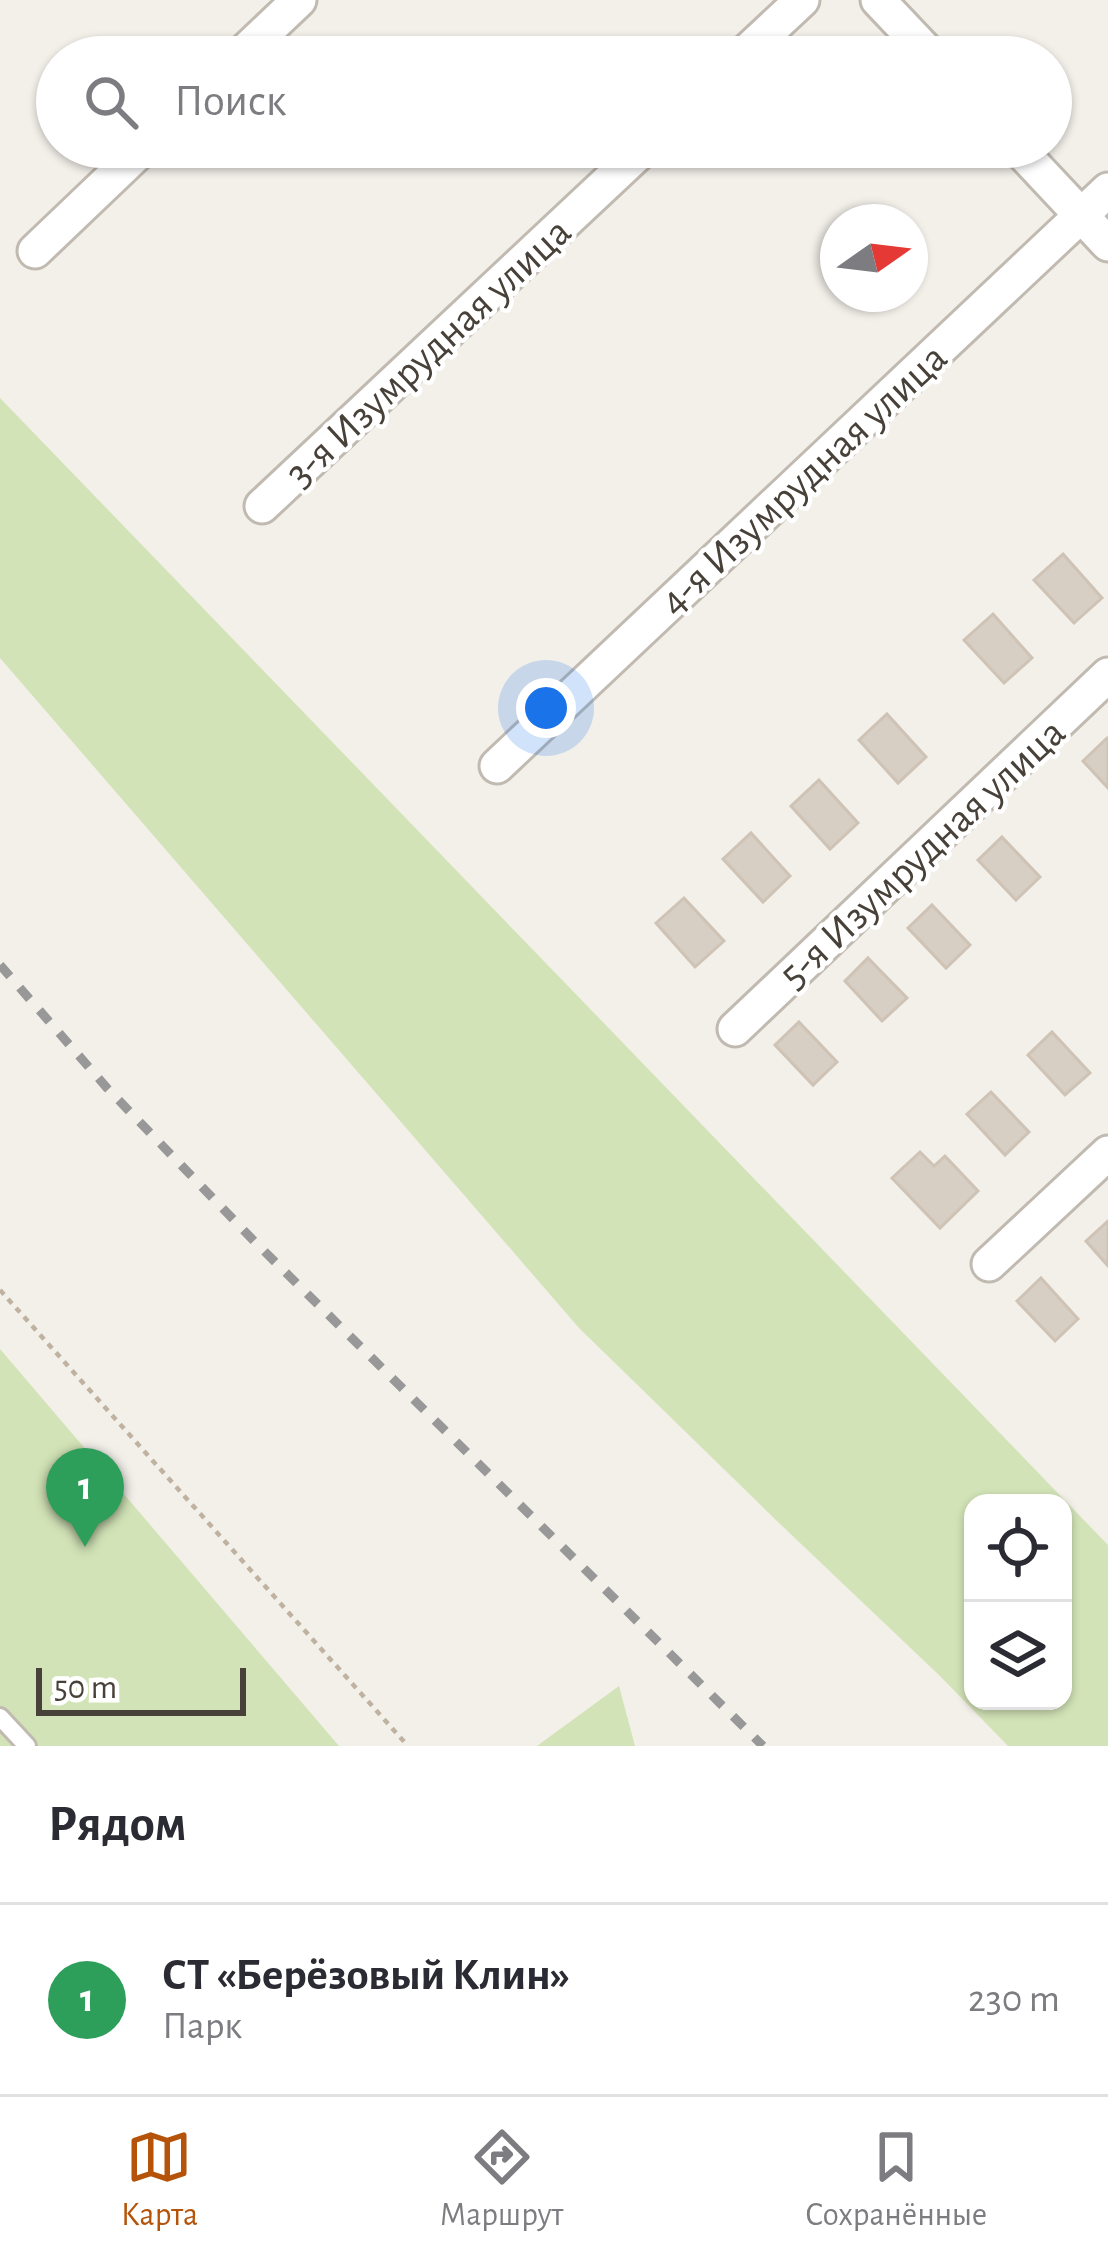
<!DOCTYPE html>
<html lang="ru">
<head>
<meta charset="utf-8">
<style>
	body { margin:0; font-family:"Alegreya Sans",sans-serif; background:#f7f7f7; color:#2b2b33 }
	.controls { position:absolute; right:36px; bottom:36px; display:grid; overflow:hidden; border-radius:24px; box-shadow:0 3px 9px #0004 }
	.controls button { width:108px; height:108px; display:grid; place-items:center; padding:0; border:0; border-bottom:3px solid #e1e1e2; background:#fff; color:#2b2b33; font:60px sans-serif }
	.compass { position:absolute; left:820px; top:204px; width:108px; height:108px; border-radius:50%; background:#fff; box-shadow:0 3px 9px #0004; rotate:76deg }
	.scale { position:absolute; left:36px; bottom:30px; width:210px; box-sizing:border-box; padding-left:12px; border:6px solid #474139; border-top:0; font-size:33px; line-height:42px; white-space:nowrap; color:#474139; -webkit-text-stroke:9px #fff; paint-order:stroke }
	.you { position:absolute; left:546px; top:708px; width:42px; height:42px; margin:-30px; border:9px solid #fff; border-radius:50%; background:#1a73e8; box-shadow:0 0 0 18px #1a73e833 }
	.badge { display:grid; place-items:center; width:78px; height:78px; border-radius:50%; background:#b45309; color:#fff; font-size:39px; font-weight:700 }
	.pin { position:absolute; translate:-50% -99px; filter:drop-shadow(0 3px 6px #0008) }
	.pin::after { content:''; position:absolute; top:63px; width:42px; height:36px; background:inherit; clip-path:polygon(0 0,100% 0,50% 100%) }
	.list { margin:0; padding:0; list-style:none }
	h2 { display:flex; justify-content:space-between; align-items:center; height:156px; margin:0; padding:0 48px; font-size:51px }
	h2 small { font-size:39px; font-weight:400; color:#7c7c81 }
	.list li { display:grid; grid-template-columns:78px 1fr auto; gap:36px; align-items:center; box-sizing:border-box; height:192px; padding:0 48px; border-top:3px solid #e1e1e2 }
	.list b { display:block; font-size:45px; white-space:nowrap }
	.list p { margin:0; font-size:39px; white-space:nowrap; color:#7c7c81 }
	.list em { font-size:39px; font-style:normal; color:#7c7c81 }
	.icon { flex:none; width:66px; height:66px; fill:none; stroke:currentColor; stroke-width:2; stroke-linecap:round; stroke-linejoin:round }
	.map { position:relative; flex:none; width:1108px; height:1746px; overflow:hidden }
	.search { position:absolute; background:#fff; box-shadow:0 3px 9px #0004; left:36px; right:36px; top:36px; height:132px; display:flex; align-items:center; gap:30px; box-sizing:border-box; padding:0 42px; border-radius:66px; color:#7c7c81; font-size:45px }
	.sheet { height:348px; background:#fff }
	nav { display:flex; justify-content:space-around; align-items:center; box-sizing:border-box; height:168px; border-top:3px solid #e1e1e2; background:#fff; font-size:33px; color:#7c7c81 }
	nav a { display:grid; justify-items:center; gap:6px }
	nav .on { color:#b45309 }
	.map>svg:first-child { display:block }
</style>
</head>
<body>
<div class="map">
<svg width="1108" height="1746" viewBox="0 0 1108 1746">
	<rect width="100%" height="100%" fill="#f3f0ea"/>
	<!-- green -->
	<g fill="#d2e3b7" fill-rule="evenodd">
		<path d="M 0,398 L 1108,1545 L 1108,1746 L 1008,1746 L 940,1676 L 778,1522 L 579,1328 L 0,658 ZM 973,1503 L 1063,1503 L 1063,1701 L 973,1701 Z"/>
		<path d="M 0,1349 L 339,1746 L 0,1746 Z"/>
		<path d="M 619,1686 L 635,1746 L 537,1746 Z"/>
	</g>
	<!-- building -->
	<g fill="#d7cec4" stroke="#cec3b5" stroke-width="3">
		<path d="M 1063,554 L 1102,598 L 1074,623 L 1034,580 Z"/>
		<path d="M 993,614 L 1032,658 L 1004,683 L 964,640 Z"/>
		<path d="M 887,714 L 926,757 L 898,783 L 859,740 Z"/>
		<path d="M 1107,738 L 1108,739 L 1108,788 L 1083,761 Z"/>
		<path d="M 819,780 L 858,823 L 830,849 L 791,806 Z"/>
		<path d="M 751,833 L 790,876 L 763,902 L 723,859 Z"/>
		<path d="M 1002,837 L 1040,877 L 1016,900 L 978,860 Z"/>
		<path d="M 684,898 L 724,941 L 695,967 L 656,923 Z"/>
		<path d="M 932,905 L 970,945 L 946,968 L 908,928 Z"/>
		<path d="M 868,958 L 907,998 L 882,1021 L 845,981 Z"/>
		<path d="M 799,1022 L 837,1062 L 813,1085 L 775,1045 Z"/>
		<path d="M 1052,1032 L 1090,1073 L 1065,1095 L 1028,1055 Z"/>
		<path d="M 991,1092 L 1029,1132 L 1005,1155 L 967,1114 Z"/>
		<path d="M 920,1152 L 934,1166 L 945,1156 L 978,1191 L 940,1228 L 892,1178 Z"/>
		<path d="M 1108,1221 L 1108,1266 L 1086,1241 Z"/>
		<path d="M 1041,1278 L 1078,1319 L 1055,1341 L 1017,1301 Z"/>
	</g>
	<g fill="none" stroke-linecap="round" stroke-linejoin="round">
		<defs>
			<path id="lane" d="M 0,1717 L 27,1746"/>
			<g id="street">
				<path d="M 878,0 L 932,57"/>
				<path d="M 239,57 L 299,0"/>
				<path d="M 741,57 L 802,0"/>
				<path d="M 1017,147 L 1108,244"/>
				<path d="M 35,251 L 144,147"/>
				<path d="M 262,506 L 645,147"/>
				<path d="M 497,766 L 1108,190"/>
				<path d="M 735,1029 L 1108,675"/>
				<path d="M 989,1264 L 1108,1153"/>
			</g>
		</defs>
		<!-- lane casing -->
		<use href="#lane" stroke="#c1bab1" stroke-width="22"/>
		<!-- street casing -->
		<use href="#street" stroke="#c1bab1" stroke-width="39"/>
		<!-- path -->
		<path stroke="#bfb2a0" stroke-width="4.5" stroke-dasharray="6 6" stroke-linecap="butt" d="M 0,1290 L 408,1746"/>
		<!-- lane -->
		<use href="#lane" stroke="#fff" stroke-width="16"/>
		<!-- street -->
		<use href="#street" stroke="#fff" stroke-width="33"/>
		<!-- rail -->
		<path stroke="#989898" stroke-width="9" stroke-dasharray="15 15" stroke-linecap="butt" d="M 0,965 L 107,1088 L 254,1241 L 763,1746"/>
	</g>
	<g text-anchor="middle" stroke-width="9" stroke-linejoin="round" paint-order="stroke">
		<!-- street labels -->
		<g font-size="42" fill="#474139" stroke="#fff">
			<text transform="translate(427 351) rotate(-43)" y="15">3-я Изумрудная улица</text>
			<text transform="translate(802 478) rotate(-43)" y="15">4-я Изумрудная улица</text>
			<text transform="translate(921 852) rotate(-43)" y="15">5-я Изумрудная улица</text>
		</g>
	</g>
</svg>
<div class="controls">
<button><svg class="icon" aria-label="locate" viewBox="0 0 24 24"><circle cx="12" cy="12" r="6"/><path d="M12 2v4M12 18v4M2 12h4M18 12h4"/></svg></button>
<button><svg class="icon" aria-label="layers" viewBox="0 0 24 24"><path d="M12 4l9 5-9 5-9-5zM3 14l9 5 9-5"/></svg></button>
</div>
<svg class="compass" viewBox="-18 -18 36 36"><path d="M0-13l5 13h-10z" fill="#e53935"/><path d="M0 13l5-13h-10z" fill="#7c7c81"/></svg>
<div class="scale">50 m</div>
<div class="you"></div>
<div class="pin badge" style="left:85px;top:1547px;background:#2e9e5b">1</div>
<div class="search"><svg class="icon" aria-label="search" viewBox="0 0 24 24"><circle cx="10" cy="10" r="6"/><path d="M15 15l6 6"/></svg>Поиск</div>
</div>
<section class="sheet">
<h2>Рядом<small></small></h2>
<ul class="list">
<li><span class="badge" style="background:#2e9e5b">1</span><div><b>СТ «Берёзовый Клин»</b><p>Парк</p></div><em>230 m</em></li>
</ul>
</section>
<nav>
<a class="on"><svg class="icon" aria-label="map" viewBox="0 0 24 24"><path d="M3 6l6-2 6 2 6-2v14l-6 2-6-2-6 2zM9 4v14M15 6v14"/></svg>Карта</a>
<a><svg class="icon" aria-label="directions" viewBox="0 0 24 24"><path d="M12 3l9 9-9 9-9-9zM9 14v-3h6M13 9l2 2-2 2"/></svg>Маршрут</a>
<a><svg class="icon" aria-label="saved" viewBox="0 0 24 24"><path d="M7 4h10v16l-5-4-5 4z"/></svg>Сохранённые</a>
</nav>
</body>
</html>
